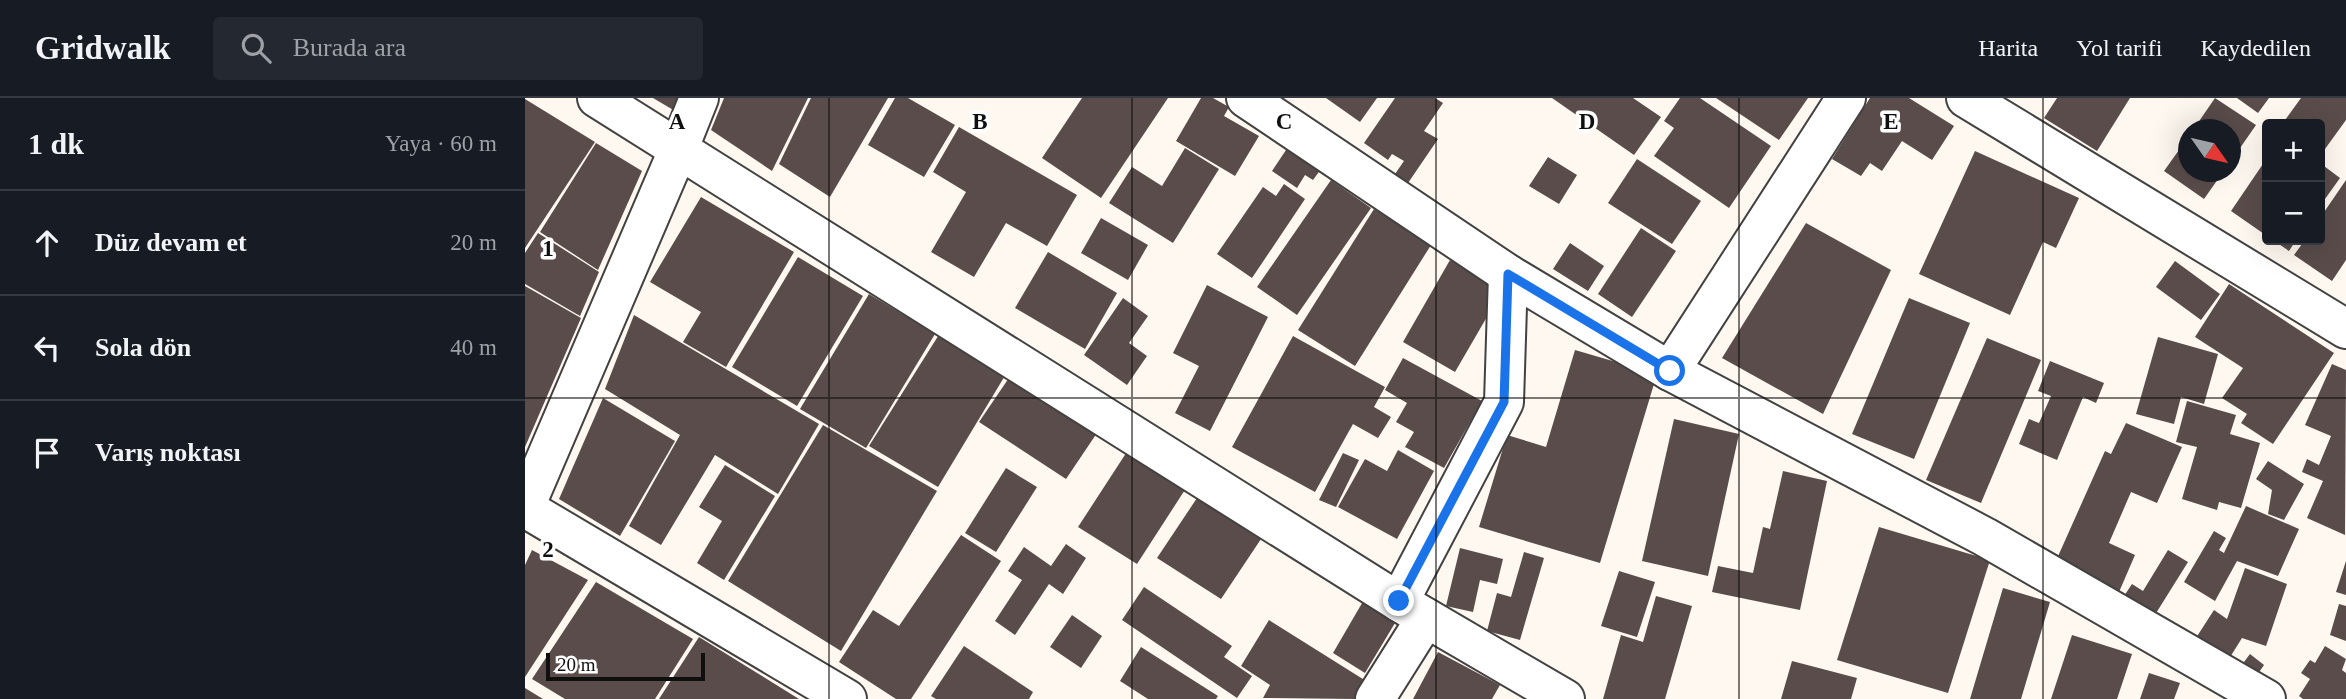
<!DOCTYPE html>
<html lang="tr">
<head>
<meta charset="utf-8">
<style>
	body { margin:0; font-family:Georgia,serif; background:#242831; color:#f1f3f6 }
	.controls { position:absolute; right:21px; top:21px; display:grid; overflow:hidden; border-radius:7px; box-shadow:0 7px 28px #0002 }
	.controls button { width:63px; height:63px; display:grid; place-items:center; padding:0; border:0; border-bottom:2px solid #363941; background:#171b24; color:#f1f3f6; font:35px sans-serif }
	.compass { position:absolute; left:1653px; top:21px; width:63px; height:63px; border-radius:50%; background:#171b24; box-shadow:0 7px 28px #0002; rotate:124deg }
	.scale { position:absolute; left:21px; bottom:18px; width:159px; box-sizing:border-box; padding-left:7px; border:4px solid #0f0f0f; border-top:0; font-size:19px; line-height:24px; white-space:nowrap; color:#0f0f0f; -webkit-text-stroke:5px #fff; paint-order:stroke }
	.stop { position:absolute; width:21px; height:21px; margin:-16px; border:5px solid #1a73e8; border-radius:50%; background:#fff }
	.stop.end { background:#1a73e8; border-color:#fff; box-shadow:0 2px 7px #0008 }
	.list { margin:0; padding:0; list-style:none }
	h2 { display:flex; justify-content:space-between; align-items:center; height:91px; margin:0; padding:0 28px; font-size:30px }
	h2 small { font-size:23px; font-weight:400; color:#9ea1a6 }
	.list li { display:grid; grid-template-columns:46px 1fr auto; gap:21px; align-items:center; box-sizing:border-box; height:105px; padding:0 28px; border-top:2px solid #363941 }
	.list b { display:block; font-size:26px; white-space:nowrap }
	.list em { font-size:23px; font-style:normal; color:#9ea1a6 }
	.icon { flex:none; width:38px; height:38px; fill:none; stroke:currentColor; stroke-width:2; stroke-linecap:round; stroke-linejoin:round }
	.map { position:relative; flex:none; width:1821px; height:601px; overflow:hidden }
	header { display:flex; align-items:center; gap:42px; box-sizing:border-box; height:98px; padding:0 35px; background:#171b24; border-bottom:2px solid #363941 }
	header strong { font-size:33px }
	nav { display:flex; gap:38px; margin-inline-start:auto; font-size:24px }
	.search { width:490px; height:63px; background:#242831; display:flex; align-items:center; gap:18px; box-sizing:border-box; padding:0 24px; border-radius:7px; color:#9ea1a6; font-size:26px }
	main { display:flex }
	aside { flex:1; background:#171b24 }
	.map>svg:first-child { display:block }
</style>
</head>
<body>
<header>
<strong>Gridwalk</strong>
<div class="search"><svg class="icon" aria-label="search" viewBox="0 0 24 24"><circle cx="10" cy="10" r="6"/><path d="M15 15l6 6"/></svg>Burada ara</div>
<nav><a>Harita</a><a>Yol tarifi</a><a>Kaydedilen</a></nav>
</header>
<main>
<aside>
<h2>1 dk<small>Yaya · 60 m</small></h2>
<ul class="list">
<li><svg class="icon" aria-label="ahead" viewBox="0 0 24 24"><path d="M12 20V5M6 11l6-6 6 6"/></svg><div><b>Düz devam et</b></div><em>20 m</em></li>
<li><svg class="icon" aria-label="left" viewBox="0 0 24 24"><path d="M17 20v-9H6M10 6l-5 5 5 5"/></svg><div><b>Sola dön</b></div><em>40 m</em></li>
<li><svg class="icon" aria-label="arrive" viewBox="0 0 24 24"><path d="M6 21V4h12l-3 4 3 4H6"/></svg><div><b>Varış noktası</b></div></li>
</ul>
</aside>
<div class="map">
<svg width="1821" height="601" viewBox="0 0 1821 601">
	<rect width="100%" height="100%" fill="#fff8f0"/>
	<!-- building -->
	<g fill="#594c4a">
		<path d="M 128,0 L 156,0 L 150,13 Z"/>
		<path d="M 199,0 L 283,0 L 247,73 L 186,32 Z"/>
		<path d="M 286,0 L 363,0 L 305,99 L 254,66 Z"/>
		<path d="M 370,0 L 383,0 L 430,27 L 399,79 L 343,47 Z"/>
		<path d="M 557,0 L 643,0 L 576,100 L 517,60 Z"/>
		<path d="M 676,0 L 688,0 L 704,9 L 699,18 L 734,38 L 710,78 L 651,43 Z"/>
		<path d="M 801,0 L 852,0 L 835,24 Z"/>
		<path d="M 870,0 L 910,0 L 918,5 L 899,33 L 913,41 L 883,85 L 870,76 L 879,63 L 867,56 L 863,62 L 839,45 Z"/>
		<path d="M 1027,0 L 1108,0 L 1136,19 L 1109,57 Z"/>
		<path d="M 1155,0 L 1175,0 L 1246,48 L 1204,110 L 1129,58 L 1149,30 L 1139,23 Z"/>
		<path d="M 1191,0 L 1283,0 L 1254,42 Z"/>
		<path d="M 1345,0 L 1384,0 L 1429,28 L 1407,62 L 1377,43 L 1357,73 L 1345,65 L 1336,78 L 1307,61 Z"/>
		<path d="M 1532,0 L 1605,0 L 1572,53 L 1519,20 Z"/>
		<path d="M 1690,0 L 1731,27 L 1706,63 L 1706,32 L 1668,32 Z"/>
		<path d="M 1712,0 L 1744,0 L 1733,15 Z"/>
		<path d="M 1776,0 L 1821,0 L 1821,22 L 1800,51 L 1795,48 L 1795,26 L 1765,26 L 1760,22 Z"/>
		<path d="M 0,1 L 70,44 L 0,150 Z"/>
		<path d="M 434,29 L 552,97 L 522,148 L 481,125 L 449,179 L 406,154 L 441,94 L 408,74 Z"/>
		<path d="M 1664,38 L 1664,74 L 1698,74 L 1679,101 L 1639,73 Z"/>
		<path d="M 71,45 L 117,73 L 73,172 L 15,134 Z"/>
		<path d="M 763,49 L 796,71 L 788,82 L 780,77 L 772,90 L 747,73 Z"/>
		<path d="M 660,50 L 694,71 L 648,145 L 584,105 L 607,69 L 637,88 Z"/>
		<path d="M 1450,53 L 1554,100 L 1531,150 L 1518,144 L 1485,217 L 1394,176 Z"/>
		<path d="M 1023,59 L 1052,77 L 1034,106 L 1004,88 Z"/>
		<path d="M 1742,60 L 1742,138 L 1706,113 Z"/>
		<path d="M 1112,61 L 1176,103 L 1147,146 L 1083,105 Z"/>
		<path d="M 1795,65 L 1815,80 L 1795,108 Z"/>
		<path d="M 806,82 L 846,110 L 772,217 L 732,189 Z"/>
		<path d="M 1821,82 L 1821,162 L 1807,183 L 1769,157 L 1780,142 L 1795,142 L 1795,120 Z"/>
		<path d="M 759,86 L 780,101 L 727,180 L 692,156 L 738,89 L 751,98 Z"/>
		<path d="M 176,99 L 269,154 L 201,269 L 158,244 L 176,214 L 125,184 Z"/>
		<path d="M 849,111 L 906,147 L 830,268 L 773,232 Z"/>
		<path d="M 576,120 L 623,147 L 603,182 L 556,155 Z"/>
		<path d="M 1281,125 L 1366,172 L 1298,316 L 1197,260 Z"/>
		<path d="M 1116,130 L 1151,153 L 1107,219 L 1073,196 Z"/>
		<path d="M 13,135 L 74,174 L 55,218 L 0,186 L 0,155 Z"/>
		<path d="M 1748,142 L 1771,142 L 1764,153 Z"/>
		<path d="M 1045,145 L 1079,168 L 1063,193 L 1028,171 Z"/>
		<path d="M 523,154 L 592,195 L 560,251 L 490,210 Z"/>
		<path d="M 273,159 L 338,198 L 272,308 L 207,269 Z"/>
		<path d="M 925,162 L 977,193 L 930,274 L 878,244 Z"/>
		<path d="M 1650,163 L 1695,196 L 1676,222 L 1631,189 Z"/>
		<path d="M 1704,186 L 1809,255 L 1748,346 L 1716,325 L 1722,316 L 1697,300 L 1718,270 L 1670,239 Z"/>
		<path d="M 682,187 L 743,219 L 685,333 L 650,315 L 674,268 L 648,255 Z"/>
		<path d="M 0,188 L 56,220 L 0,349 Z"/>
		<path d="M 344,196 L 410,236 L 341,350 L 275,311 Z"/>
		<path d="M 598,200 L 623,218 L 604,245 L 622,258 L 602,287 L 559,257 Z"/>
		<path d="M 1384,200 L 1445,225 L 1389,361 L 1327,336 Z"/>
		<path d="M 109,217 L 294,326 L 253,396 L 190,357 L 136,447 L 104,428 L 155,337 L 80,291 Z"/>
		<path d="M 415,235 L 481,276 L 413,389 L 344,348 Z"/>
		<path d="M 768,238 L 860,289 L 849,309 L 866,319 L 853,340 L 828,326 L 790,394 L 707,349 Z"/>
		<path d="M 1633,239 L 1693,256 L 1679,306 L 1656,299 L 1649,326 L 1611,316 Z"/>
		<path d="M 1462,240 L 1516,262 L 1456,405 L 1401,382 Z"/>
		<path d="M 1050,252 L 1132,276 L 1075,465 L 954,429 L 982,337 L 1021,349 Z"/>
		<path d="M 878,260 L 957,303 L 919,370 L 880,349 L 889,334 L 871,324 L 882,305 L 860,292 Z"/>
		<path d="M 1525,263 L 1579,285 L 1571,305 L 1558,299 L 1532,362 L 1494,346 L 1504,321 L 1514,325 L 1526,298 L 1513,293 Z"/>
		<path d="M 1807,266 L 1821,272 L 1820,437 L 1782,420 L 1798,383 L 1777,374 L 1782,361 L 1794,367 L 1806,338 L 1780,327 Z"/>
		<path d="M 488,274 L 574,332 L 541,381 L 454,324 Z"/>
		<path d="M 78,300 L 150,343 L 95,438 L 34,401 Z"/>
		<path d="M 1662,303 L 1711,317 L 1705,336 L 1735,345 L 1716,410 L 1694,404 L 1692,412 L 1657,401 L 1672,349 L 1651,344 Z"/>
		<path d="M 1149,321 L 1214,336 L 1183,478 L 1117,463 Z"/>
		<path d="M 1601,325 L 1657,349 L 1632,405 L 1606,394 L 1584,445 L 1610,457 L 1594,494 L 1530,465 L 1580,353 L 1586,356 Z"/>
		<path d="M 298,327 L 412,393 L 316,553 L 203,483 Z"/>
		<path d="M 607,346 L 665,384 L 612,466 L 553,429 Z"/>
		<path d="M 873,352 L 909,373 L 872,441 L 813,409 L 840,361 L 862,373 Z"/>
		<path d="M 818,355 L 834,362 L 811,409 L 794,402 Z"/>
		<path d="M 1743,363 L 1779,386 L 1759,422 L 1743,416 L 1747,392 L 1731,381 Z"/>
		<path d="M 200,367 L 250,398 L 199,482 L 172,465 L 197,423 L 174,409 Z"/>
		<path d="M 481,370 L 512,389 L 471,454 L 440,435 Z"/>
		<path d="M 1258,373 L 1302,383 L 1275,512 L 1187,494 L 1193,468 L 1228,475 L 1238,429 L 1245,431 Z"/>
		<path d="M 678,391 L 742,432 L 696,501 L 632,460 Z"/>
		<path d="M 1721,408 L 1774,431 L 1753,478 L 1712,463 L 1690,503 L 1659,484 L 1689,433 L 1701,440 L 1694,452 L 1699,455 Z"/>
		<path d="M 1354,429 L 1465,462 L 1423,595 L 1312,562 Z"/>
		<path d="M 436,437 L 476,463 L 386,601 L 371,601 L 314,564 L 348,512 L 374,528 Z"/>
		<path d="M 541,446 L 561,460 L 538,496 L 524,486 L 490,537 L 470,523 L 497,482 L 483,473 L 499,449 L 526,468 Z"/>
		<path d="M 935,450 L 978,461 L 972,486 L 955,482 L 948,514 L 921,508 Z"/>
		<path d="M 7,452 L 63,482 L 0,579 L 0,467 Z"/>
		<path d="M 1643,452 L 1663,464 L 1628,520 L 1597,501 L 1607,486 L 1618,493 Z"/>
		<path d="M 999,454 L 1019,460 L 995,542 L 962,533 L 972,495 L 986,499 Z"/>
		<path d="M 1821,463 L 1821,497 L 1811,494 Z"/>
		<path d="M 1720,470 L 1762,486 L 1741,548 L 1717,540 L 1702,564 L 1669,543 L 1689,512 L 1702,521 Z"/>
		<path d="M 1094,473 L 1130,484 L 1112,539 L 1076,528 Z"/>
		<path d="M 71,484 L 168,541 L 130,601 L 40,601 L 7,581 Z"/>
		<path d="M 619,489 L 707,548 L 699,559 L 727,578 L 712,600 L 597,522 Z"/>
		<path d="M 1478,490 L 1525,504 L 1496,601 L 1445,601 Z"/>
		<path d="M 1131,498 L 1167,508 L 1140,601 L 1078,601 L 1096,537 L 1118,544 Z"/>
		<path d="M 840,500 L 873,520 L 840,575 L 808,555 Z"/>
		<path d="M 1814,506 L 1821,508 L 1821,543 L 1805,537 Z"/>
		<path d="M 547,517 L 577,538 L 556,570 L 525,549 Z"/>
		<path d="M 744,522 L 841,583 L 830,601 L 738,600 L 745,587 L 716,568 Z"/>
		<path d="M 1547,537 L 1607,556 L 1592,601 L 1526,601 Z"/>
		<path d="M 174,539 L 274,601 L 134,601 Z"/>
		<path d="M 439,548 L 508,594 L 504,601 L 411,601 L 406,598 Z"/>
		<path d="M 1800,548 L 1821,561 L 1817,572 L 1821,575 L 1821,601 L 1778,601 L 1774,598 L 1785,581 L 1776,575 L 1785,562 L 1790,565 Z"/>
		<path d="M 616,549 L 693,598 L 691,601 L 623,601 L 595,583 Z"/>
		<path d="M 913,554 L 975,587 L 967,601 L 888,601 Z"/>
		<path d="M 1725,556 L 1739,567 L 1728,583 L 1713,572 Z"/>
		<path d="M 1267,563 L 1332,580 L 1326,601 L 1256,601 Z"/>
		<path d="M 1624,575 L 1655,585 L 1649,601 L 1615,601 Z"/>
		<path d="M 0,590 L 18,601 L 0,601 Z"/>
	</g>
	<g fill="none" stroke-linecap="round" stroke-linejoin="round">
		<defs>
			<g id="minor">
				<path d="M 72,0 L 874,504 L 1040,601"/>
				<path d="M 721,0 L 983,176 L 1145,273 L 1460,439 L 1741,601"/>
				<path d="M 1441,0 L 1821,231"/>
				<path d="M 1145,273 L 1321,0"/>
				<path d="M 0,409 L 154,50 L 174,0"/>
				<path d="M 0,410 L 322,601"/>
				<path d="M 874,504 L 979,304 L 983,176"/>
				<path d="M 850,601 L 901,520"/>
			</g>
		</defs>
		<!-- minor casing -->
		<use href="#minor" stroke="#424242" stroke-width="42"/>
		<!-- minor -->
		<use href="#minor" stroke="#fff" stroke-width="38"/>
	</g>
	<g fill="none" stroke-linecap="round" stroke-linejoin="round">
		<!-- route -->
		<path stroke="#1a73e8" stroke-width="9" d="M 874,503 L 979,304 L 983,176 L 1145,273"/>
	</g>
	<!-- grid -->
	<path fill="none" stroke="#0f0f0f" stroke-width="2" stroke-opacity="0.55" d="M 304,0 L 304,601M 607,0 L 607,601M 911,0 L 911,601M 1214,0 L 1214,601M 1518,0 L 1518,601M 0,300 L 1821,300"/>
	<g font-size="23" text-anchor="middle" font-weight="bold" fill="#0f0f0f" stroke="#fff" stroke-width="7" stroke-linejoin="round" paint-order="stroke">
		<text x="152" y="31">A</text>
		<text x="455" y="31">B</text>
		<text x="759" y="31">C</text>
		<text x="1062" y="31">D</text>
		<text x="1366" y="31">E</text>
		<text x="23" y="158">1</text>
		<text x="23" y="459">2</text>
	</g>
</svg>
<div class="controls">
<button>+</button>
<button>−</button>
</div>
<svg class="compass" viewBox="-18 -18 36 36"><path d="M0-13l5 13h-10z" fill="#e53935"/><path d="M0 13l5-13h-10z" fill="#9ea1a6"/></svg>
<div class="scale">20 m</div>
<div class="stop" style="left:1145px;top:273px"></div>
<div class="stop end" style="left:874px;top:503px"></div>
</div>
</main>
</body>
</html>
